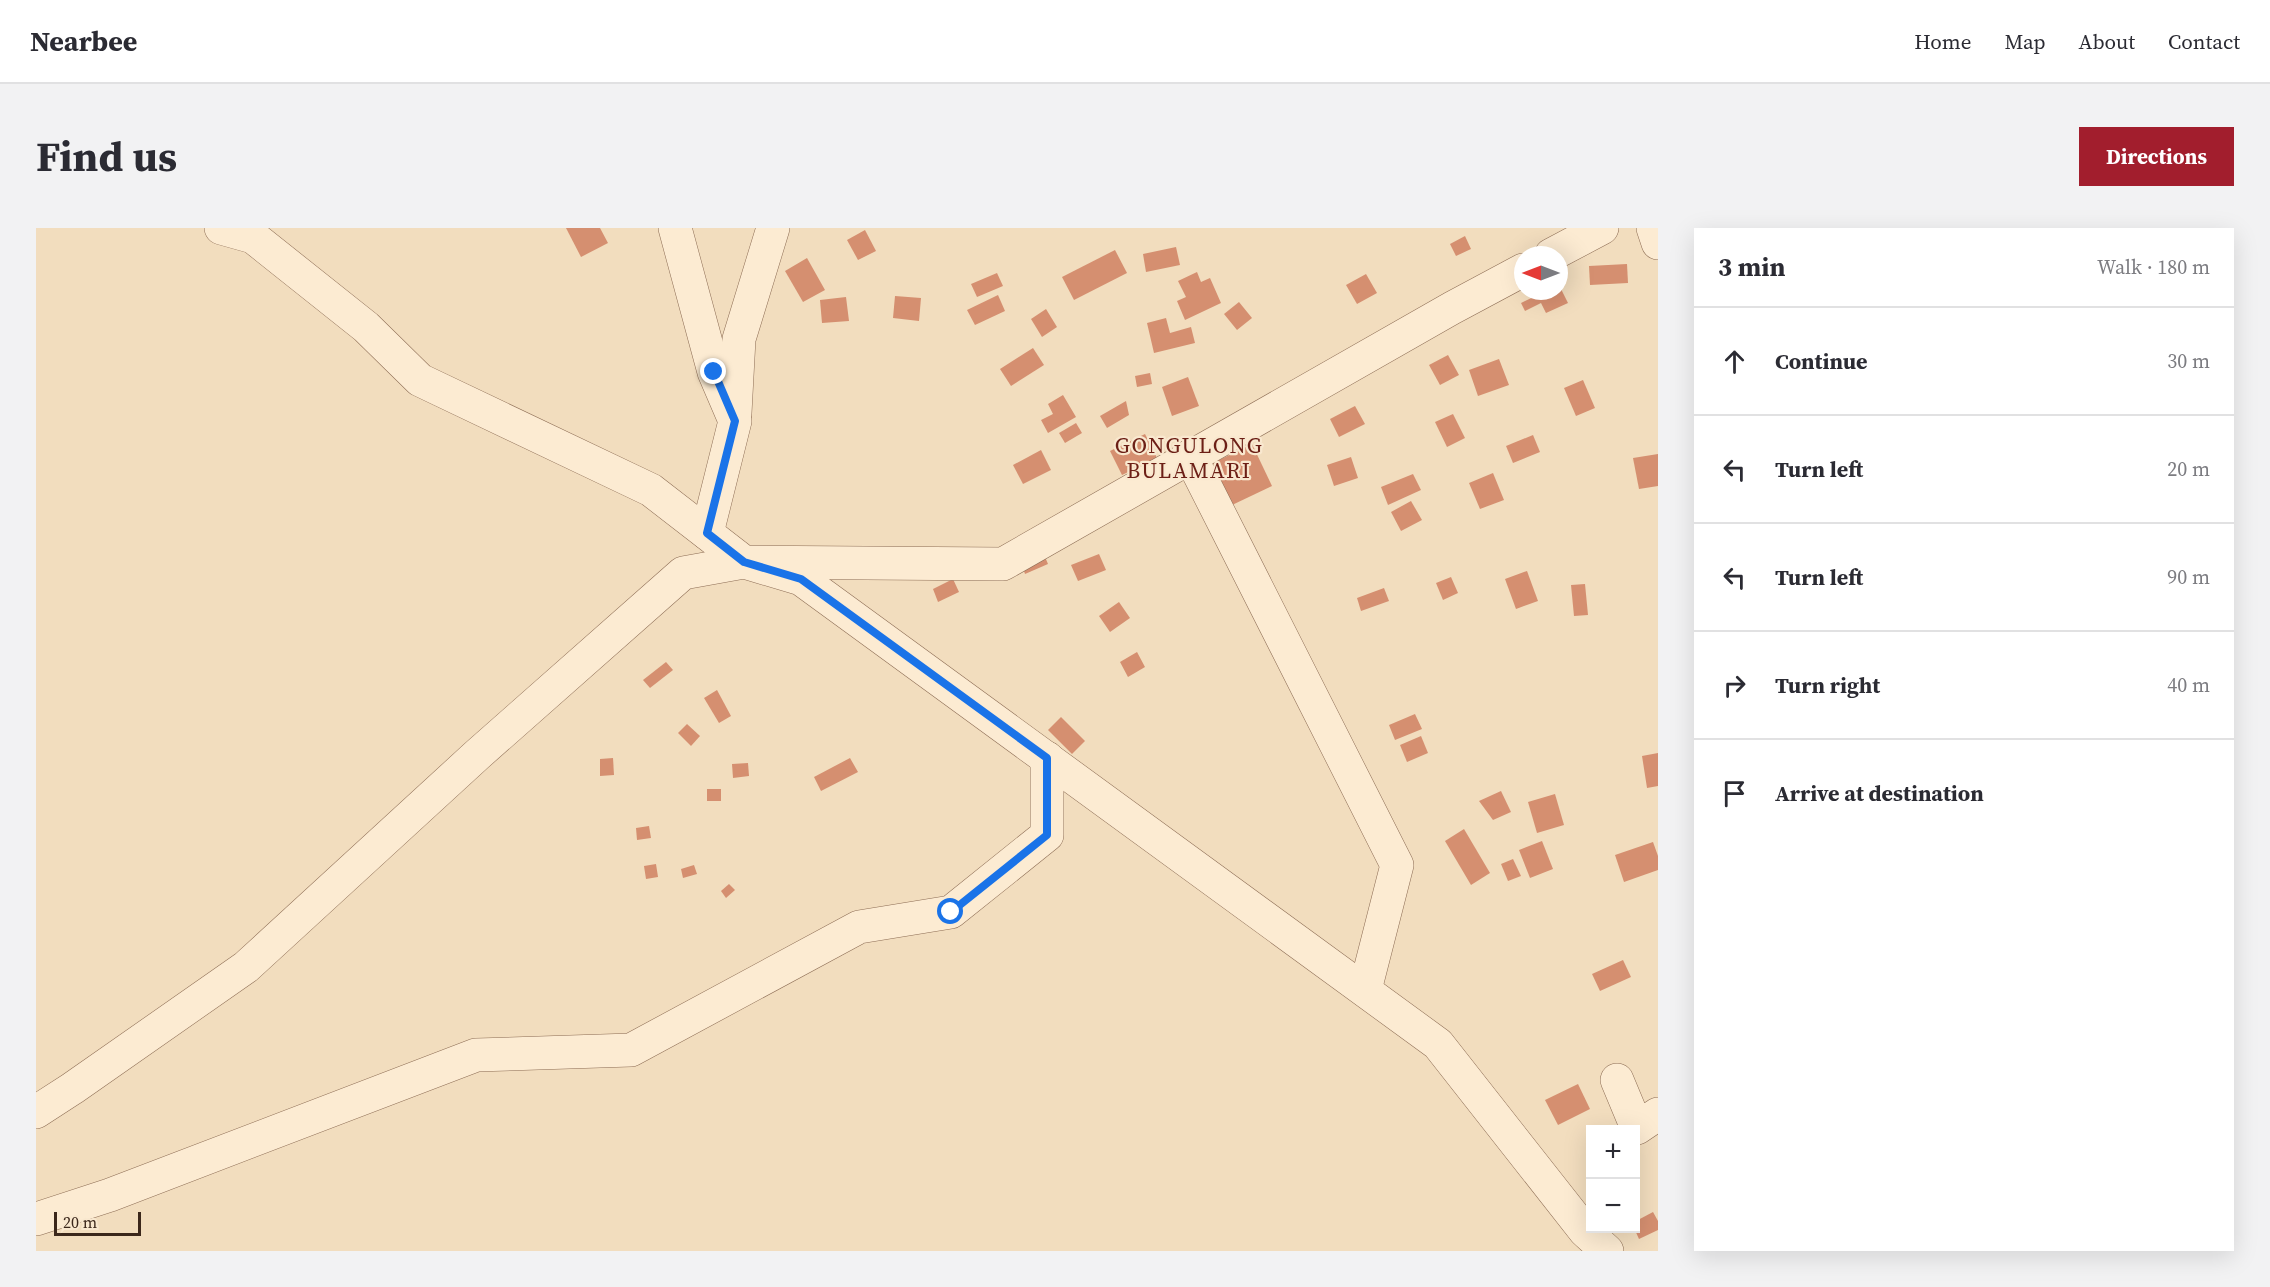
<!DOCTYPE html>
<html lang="en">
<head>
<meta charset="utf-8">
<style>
	body { margin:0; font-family:"Source Serif 4",serif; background:#f2f2f3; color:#2b2b33 }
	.controls { position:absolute; right:18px; bottom:18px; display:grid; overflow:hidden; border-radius:0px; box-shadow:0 6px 24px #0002 }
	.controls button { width:54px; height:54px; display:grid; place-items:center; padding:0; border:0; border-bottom:2px solid #e1e1e2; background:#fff; color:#2b2b33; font:30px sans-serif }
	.compass { position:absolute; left:1478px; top:18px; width:54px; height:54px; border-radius:50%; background:#fff; box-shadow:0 6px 24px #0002; rotate:270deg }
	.scale { position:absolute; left:18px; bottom:15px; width:87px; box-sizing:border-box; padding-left:6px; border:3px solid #3b271b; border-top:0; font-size:16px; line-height:21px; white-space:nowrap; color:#3b271b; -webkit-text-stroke:4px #f9e8cf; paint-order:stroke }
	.stop { position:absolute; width:18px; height:18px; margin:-14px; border:4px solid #1a73e8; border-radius:50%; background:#fff }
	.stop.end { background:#1a73e8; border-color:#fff; box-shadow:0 2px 6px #0008 }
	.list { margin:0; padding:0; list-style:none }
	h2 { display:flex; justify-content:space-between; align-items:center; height:78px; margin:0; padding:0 24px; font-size:26px }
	h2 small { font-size:20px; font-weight:400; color:#7c7c81 }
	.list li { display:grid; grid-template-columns:39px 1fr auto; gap:18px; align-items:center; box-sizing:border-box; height:108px; padding:0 24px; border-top:2px solid #e1e1e2 }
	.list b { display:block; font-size:22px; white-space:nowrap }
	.list em { font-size:20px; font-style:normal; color:#7c7c81 }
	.icon { flex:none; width:33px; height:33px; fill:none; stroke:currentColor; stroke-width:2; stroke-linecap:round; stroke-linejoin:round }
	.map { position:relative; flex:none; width:1622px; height:1023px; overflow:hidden; border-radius:0px }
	header { display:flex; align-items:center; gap:36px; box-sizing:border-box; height:84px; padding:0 30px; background:#fff; border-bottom:2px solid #e1e1e2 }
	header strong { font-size:28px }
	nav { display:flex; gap:33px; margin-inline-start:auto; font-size:21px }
	.intro { display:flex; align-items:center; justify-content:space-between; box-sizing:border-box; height:144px; padding:0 36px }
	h1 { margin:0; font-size:42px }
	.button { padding:15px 27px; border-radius:0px; background:#a21e2d; color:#fff; font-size:21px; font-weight:700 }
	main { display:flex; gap:36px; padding:0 36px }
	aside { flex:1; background:#fff; border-radius:0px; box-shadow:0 6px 24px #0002 }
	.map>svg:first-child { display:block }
</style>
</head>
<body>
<header>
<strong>Nearbee</strong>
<nav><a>Home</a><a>Map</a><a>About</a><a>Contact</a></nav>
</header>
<div class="intro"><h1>Find us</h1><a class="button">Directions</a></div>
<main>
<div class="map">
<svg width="1622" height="1023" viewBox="0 0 1622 1023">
	<rect width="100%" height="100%" fill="#f2ddbe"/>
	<!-- building -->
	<g fill="#d58f70">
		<path d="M 530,0 L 564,0 L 572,15 L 545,29 Z"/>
		<path d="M 829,2 L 840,23 L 822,32 L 811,12 Z"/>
		<path d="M 1429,8 L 1435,21 L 1420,28 L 1414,16 Z"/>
		<path d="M 1140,19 L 1144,37 L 1110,44 L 1107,26 Z"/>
		<path d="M 1079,22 L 1091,45 L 1038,72 L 1026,49 Z"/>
		<path d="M 771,30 L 789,62 L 767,74 L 749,43 Z"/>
		<path d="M 1591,36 L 1592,55 L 1554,57 L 1553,38 Z"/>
		<path d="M 1161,44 L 1165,54 L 1174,50 L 1185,75 L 1149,92 L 1141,73 L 1150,69 L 1142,53 Z"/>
		<path d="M 961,45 L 967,58 L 941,69 L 935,56 Z"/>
		<path d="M 1330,46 L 1341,65 L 1321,76 L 1310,57 Z"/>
		<path d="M 1523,57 L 1532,75 L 1510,85 L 1505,75 L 1489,83 L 1485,75 L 1510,63 L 1523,63 Z"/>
		<path d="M 962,67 L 969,83 L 939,97 L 931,82 Z"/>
		<path d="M 859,68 L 885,70 L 883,93 L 857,90 Z"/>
		<path d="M 810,69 L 813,93 L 786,95 L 784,72 Z"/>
		<path d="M 1203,74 L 1216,90 L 1201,102 L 1188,86 Z"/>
		<path d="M 1010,81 L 1021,99 L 1006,109 L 995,91 Z"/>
		<path d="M 1130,90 L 1134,105 L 1155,99 L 1159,115 L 1118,125 L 1111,95 Z"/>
		<path d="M 997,120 L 1008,137 L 975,158 L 964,141 Z"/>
		<path d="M 1412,127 L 1423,147 L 1404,157 L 1393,137 Z"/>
		<path d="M 1463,131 L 1473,157 L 1442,168 L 1433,142 Z"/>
		<path d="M 1114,145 L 1116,156 L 1101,159 L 1099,148 Z"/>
		<path d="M 1152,149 L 1163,178 L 1136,188 L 1126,159 Z"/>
		<path d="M 1547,152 L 1559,180 L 1540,188 L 1528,160 Z"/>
		<path d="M 1027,167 L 1040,189 L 1012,205 L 1005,192 L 1017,186 L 1012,176 Z"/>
		<path d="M 1090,173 L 1093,187 L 1071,200 L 1064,188 Z"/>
		<path d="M 1319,178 L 1329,196 L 1303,209 L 1294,191 Z"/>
		<path d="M 1417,186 L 1429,210 L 1411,219 L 1399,194 Z"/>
		<path d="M 1040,195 L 1046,205 L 1029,215 L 1023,205 Z"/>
		<path d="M 1109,206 L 1121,230 L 1086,247 L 1074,223 Z"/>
		<path d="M 1497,207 L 1504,224 L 1477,235 L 1470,218 Z"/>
		<path d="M 1216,216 L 1236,258 L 1194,278 L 1177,235 Z"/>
		<path d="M 1005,222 L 1015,242 L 987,256 L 977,237 Z"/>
		<path d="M 1622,226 L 1622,258 L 1603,261 L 1597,230 Z"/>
		<path d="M 1315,229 L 1322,250 L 1298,258 L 1291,237 Z"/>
		<path d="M 1457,245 L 1468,272 L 1444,281 L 1433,255 Z"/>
		<path d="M 1377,246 L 1385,262 L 1352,277 L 1345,259 Z"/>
		<path d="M 1375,273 L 1386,292 L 1365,303 L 1355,284 Z"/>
		<path d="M 1007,324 L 1012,336 L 989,346 L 985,334 Z"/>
		<path d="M 1063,326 L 1070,342 L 1042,353 L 1035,337 Z"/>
		<path d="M 1491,343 L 1502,373 L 1480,381 L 1469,351 Z"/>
		<path d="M 1415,349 L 1422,365 L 1407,372 L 1400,355 Z"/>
		<path d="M 917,351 L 923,364 L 902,374 L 897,361 Z"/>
		<path d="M 1549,356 L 1552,387 L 1538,388 L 1535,357 Z"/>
		<path d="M 1348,360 L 1353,373 L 1325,383 L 1321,370 Z"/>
		<path d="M 1083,374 L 1094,390 L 1074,404 L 1063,388 Z"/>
		<path d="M 1101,424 L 1109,439 L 1092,449 L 1084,434 Z"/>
		<path d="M 630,434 L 637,442 L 614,460 L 607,452 Z"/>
		<path d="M 681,462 L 695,488 L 683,495 L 668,470 Z"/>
		<path d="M 1379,486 L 1386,501 L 1359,512 L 1353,497 Z"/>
		<path d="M 1025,489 L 1049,513 L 1036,526 L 1012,502 Z"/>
		<path d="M 651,496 L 664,508 L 655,518 L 642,505 Z"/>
		<path d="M 1385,508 L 1392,525 L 1371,534 L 1364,517 Z"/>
		<path d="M 1622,525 L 1622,558 L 1611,560 L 1606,528 Z"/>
		<path d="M 577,530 L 578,547 L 564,548 L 564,531 Z"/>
		<path d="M 814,530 L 822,544 L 785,563 L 778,549 Z"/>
		<path d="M 712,535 L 713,548 L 697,550 L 696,536 Z"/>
		<rect x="671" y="561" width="14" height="12"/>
		<path d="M 1465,563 L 1475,584 L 1457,592 L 1443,573 Z"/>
		<path d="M 1519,566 L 1528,597 L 1501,605 L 1492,574 Z"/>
		<path d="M 613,598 L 615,610 L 601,612 L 600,600 Z"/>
		<path d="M 1428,601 L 1454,645 L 1435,657 L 1409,613 Z"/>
		<path d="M 1506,613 L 1517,641 L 1494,650 L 1483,622 Z"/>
		<path d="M 1617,614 L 1622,628 L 1622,642 L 1588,654 L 1579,627 Z"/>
		<path d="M 1477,631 L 1485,648 L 1472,653 L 1465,636 Z"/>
		<path d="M 620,636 L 622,649 L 610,651 L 608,638 Z"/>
		<path d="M 658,637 L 661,646 L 647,650 L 645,641 Z"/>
		<path d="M 693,656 L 699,662 L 690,670 L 685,663 Z"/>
		<path d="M 1587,732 L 1595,749 L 1564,763 L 1556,746 Z"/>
		<path d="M 1542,856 L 1554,881 L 1522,897 L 1509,872 Z"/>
		<path d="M 1617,984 L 1622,993 L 1622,1002 L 1603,1011 L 1598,1000 L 1600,1000 L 1600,993 Z"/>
	</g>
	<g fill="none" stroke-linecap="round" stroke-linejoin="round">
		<defs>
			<g id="minor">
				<path d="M 185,0 L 217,9 L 330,99 L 384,152 L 615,262 L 708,334 L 967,336 L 1416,80 L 1487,42"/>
				<path d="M 639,0 L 678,144 L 699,193 L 671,305"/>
				<path d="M 1617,0 L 1622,15"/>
				<path d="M 1515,27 L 1566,0"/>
				<path d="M 699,185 L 703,111 L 737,0"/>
				<path d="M 1154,228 L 1361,637 L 1329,762"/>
				<path d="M 1581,852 L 1601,900 L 1622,886"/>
				<path d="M 0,884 L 37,860 L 210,739 L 441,527 L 647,345 L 708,334 L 765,351 L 1402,816 L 1549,1003 L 1571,1023"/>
				<path d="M 0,991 L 74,967 L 440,827 L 595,822 L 823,699 L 915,684 L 1011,607 L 1011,530"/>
			</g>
		</defs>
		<!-- minor casing -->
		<use href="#minor" stroke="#8d6d55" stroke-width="34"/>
		<!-- minor -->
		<use href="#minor" stroke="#fcebd2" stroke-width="33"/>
	</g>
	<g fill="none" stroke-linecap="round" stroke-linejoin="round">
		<!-- route -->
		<path stroke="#1a73e8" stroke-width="8" d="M 678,144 L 699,193 L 671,305 L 708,334 L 765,351 L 1011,530 L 1011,607 L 915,684"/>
	</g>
	<g text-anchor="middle" stroke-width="4.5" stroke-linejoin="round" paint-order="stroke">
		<!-- quarter labels -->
		<g font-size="22" letter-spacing="1.5" fill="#6c1f16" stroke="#f9e8cf">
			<text x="1153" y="225">GONGULONG<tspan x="1153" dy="25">BULAMARI</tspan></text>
		</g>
	</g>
</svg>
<div class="controls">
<button>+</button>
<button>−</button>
</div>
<svg class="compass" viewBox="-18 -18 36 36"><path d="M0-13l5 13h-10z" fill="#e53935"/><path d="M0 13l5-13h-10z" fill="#7c7c81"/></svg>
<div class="scale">20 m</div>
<div class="stop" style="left:915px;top:684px"></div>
<div class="stop end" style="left:678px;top:144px"></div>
</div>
<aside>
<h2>3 min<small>Walk · 180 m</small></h2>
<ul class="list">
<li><svg class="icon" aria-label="ahead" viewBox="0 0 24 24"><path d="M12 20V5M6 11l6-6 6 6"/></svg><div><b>Continue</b></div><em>30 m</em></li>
<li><svg class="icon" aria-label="left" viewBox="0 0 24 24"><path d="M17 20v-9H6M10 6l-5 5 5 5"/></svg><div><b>Turn left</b></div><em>20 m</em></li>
<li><svg class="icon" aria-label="left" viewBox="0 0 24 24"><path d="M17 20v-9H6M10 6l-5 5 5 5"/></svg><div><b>Turn left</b></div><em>90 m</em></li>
<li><svg class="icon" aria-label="right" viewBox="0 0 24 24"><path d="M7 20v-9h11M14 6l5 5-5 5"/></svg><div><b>Turn right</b></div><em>40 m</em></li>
<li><svg class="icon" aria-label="arrive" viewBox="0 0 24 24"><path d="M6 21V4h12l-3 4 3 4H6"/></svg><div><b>Arrive at destination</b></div></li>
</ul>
</aside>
</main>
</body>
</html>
